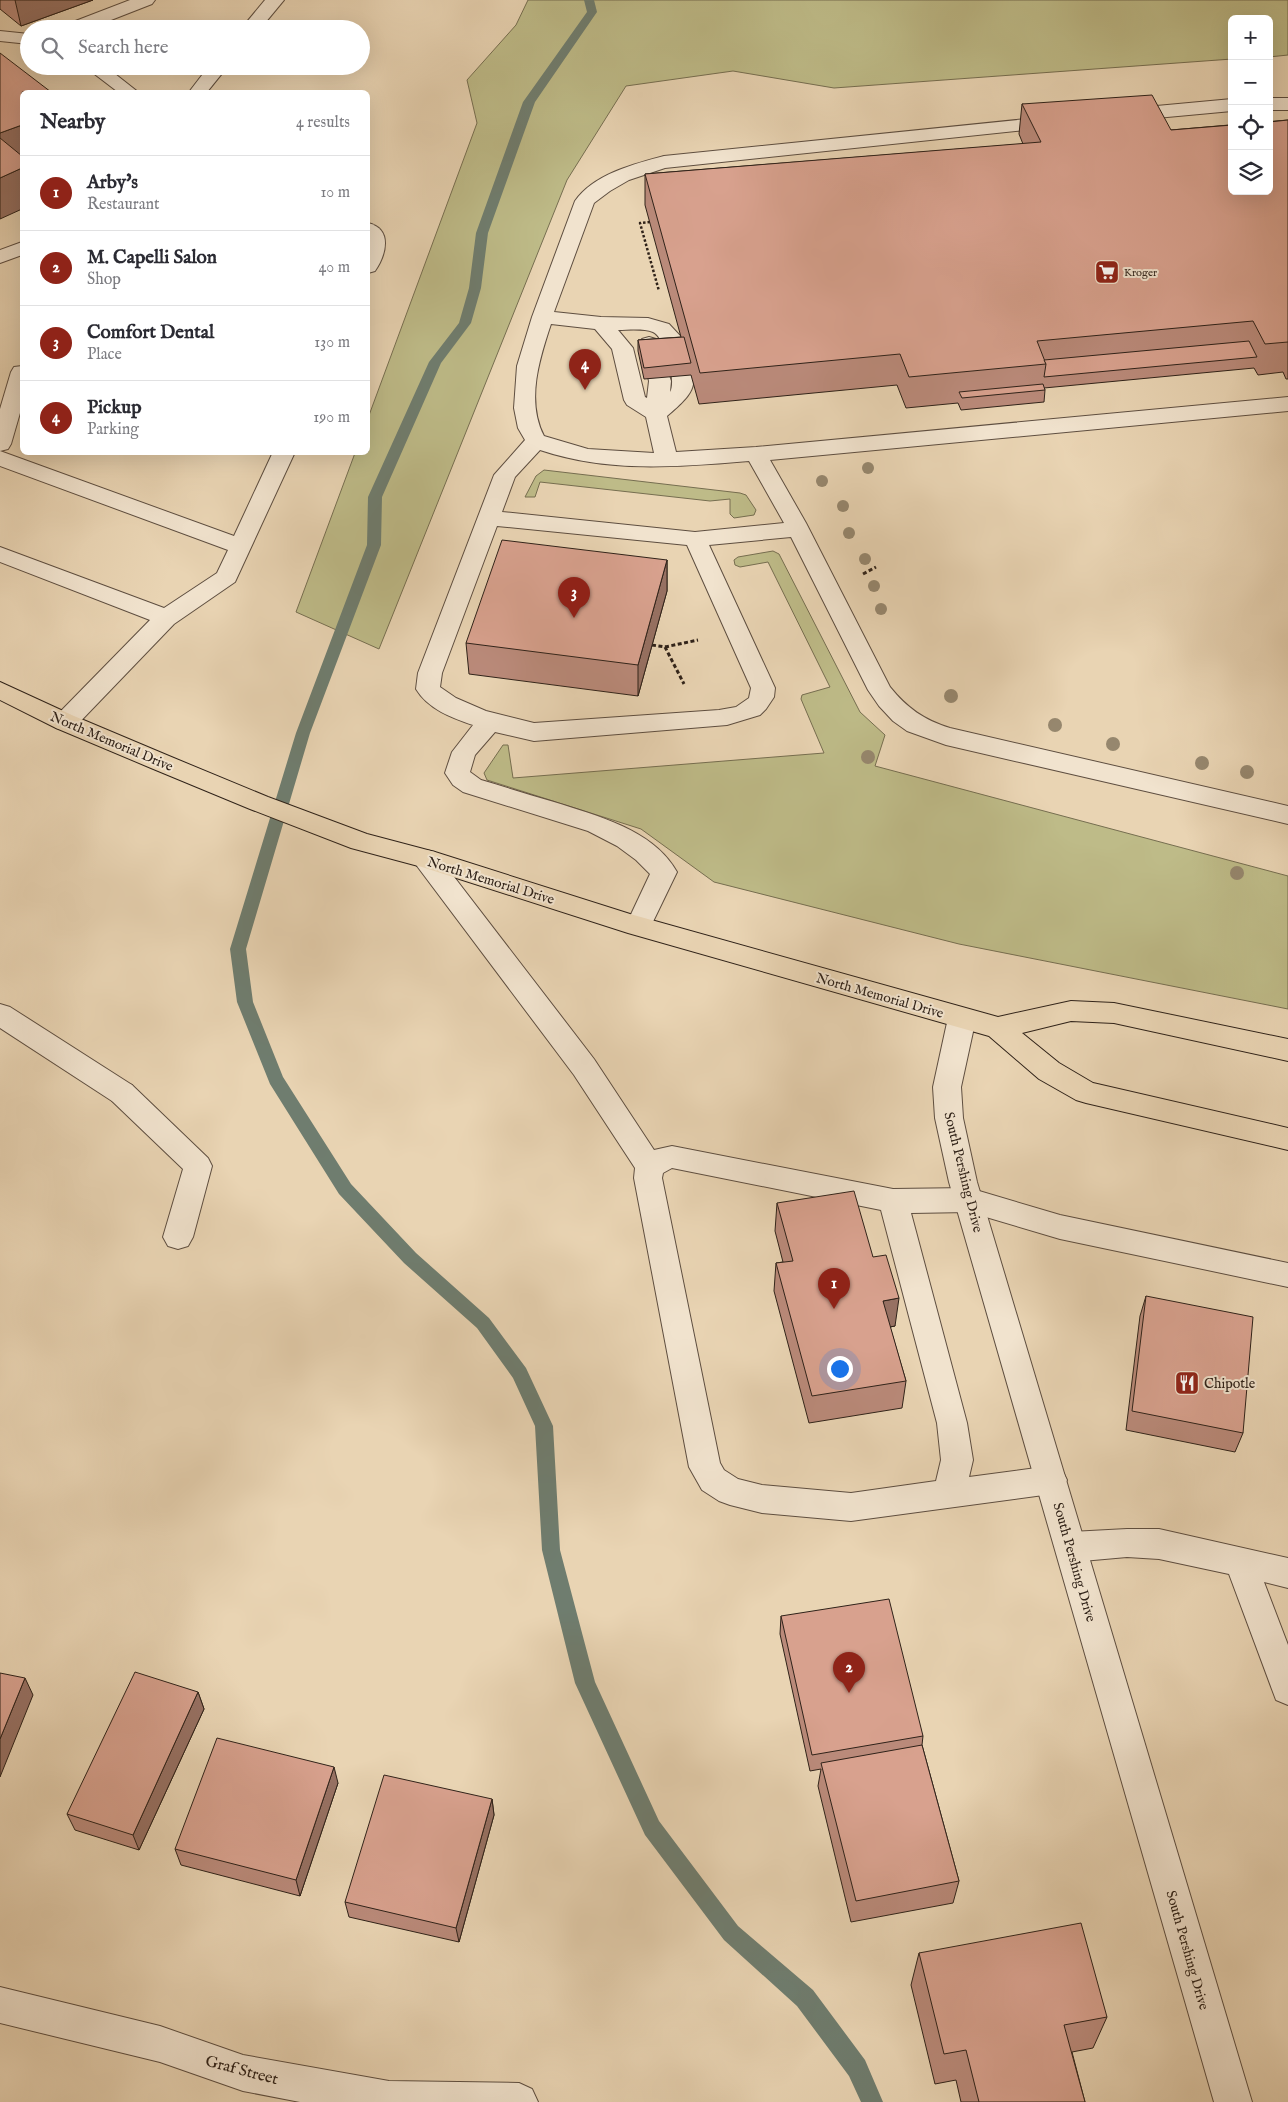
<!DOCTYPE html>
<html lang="en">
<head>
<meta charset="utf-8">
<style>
	body { margin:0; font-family:"IM FELL English",serif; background:#f7f7f7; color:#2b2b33 }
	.controls { position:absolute; right:15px; top:15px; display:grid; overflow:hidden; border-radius:8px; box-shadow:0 5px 20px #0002 }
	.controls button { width:45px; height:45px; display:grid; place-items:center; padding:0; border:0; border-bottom:1px solid #e1e1e2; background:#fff; color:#2b2b33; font:25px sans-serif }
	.you { position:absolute; left:839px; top:1368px; width:18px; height:18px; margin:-12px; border:4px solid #fff; border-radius:50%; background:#1a73e8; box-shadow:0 0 0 8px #1a73e833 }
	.badge { display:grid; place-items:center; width:32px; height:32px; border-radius:50%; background:#8f2418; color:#fff; font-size:16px; font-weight:700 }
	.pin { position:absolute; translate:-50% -41px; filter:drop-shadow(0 1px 2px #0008) }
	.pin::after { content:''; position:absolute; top:26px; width:18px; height:15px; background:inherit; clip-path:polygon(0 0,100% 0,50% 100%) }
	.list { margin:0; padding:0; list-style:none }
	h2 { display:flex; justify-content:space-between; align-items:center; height:65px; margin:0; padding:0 20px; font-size:21px }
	h2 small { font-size:16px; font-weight:400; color:#7c7c81 }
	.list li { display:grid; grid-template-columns:32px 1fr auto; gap:15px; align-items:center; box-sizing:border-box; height:75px; padding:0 20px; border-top:1px solid #e1e1e2 }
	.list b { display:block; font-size:19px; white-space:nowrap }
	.list p { margin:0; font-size:16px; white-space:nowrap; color:#7c7c81 }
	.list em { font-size:16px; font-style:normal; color:#7c7c81 }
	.icon { flex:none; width:28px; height:28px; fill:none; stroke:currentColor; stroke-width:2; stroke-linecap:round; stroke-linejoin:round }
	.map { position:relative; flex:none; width:1288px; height:2102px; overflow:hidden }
	.search { position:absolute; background:#fff; box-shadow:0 5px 20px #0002; left:20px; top:20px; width:350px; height:55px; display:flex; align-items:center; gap:12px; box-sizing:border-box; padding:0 18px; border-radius:28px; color:#7c7c81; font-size:19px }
	.panel { position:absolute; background:#fff; box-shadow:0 5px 20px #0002; left:20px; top:90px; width:350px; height:365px; border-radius:8px }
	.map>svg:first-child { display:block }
</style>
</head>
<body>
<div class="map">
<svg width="1288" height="2102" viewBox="0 0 1288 2102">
	<rect width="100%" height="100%" fill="#e9d4b3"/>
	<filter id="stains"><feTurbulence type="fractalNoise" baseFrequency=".004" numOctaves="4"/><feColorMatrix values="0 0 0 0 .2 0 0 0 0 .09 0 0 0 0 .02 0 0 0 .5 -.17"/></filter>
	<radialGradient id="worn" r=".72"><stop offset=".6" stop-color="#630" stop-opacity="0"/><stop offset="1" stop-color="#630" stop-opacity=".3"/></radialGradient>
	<!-- green -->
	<g fill="#bebb88" stroke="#766e50">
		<path d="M 528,0 L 1288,0 L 1288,55 L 1269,57 L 1269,19 L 1232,19 L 1232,59 L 834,88 L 733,71 L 626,86 L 567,180 L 379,649 L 296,612 L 355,453 L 368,452 L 368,418 L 477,123 L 467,80 L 516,25 Z"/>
		<path d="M 544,470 L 740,493 L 746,495 L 756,510 L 754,515 L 734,518 L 730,514 L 730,499 L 710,501 L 540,482 L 535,497 L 525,497 L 536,476 Z"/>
		<path d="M 773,551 L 779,554 L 860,712 L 885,735 L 875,766 L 1288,876 L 1288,1009 L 959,944 L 714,882 L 641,829 L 487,780 L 484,773 L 503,745 L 508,745 L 513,778 L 824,753 L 801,699 L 802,695 L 830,687 L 768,562 L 740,567 L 735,565 L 734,560 L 738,557 Z"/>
	</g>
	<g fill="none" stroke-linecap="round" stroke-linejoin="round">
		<!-- stream -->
		<path fill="#6f7d6f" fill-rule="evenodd" d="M 584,0 L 594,0 L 597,12 L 535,102 L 488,233 L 481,288 L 471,323 L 441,363 L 382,497 L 381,545 L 310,733 L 246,949 L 253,1002 L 283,1077 L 351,1184 L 416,1253 L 489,1318 L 526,1368 L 553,1426 L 560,1550 L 595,1682 L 659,1821 L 738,1926 L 813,1990 L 865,2060 L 883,2102 L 861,2102 L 849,2076 L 797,2006 L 724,1940 L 645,1835 L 575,1683 L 542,1550 L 535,1426 L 513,1378 L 477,1328 L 404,1263 L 339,1194 L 270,1084 L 237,1002 L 230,949 L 296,733 L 367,545 L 368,497 L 429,362 L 459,323 L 469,288 L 476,233 L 523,102 L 587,12 Z"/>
		<defs>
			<g id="service">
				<path d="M 130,0 L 155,0 L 152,4 L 88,29 L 62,29 L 65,25 Z"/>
				<path d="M 265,0 L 284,0 L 260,29 L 241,29 Z"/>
				<path d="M 0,31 L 29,34 L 29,44 L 0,41 Z"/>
				<path d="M 84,66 L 105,66 L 138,92 L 118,92 Z"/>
				<path d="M 209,66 L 228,66 L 207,92 L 189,92 Z"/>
				<rect x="1269" y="98" width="19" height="12"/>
				<path d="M 1232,99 L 1232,111 L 1124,121 L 1117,119 L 1115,115 L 1117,111 L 1124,109 Z"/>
				<path d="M 1056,116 L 1063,118 L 1065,122 L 1063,126 L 665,168 L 629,180 L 610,191 L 594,203 L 554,312 L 601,317 L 648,318 L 669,324 L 683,339 C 695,382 704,385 667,416 L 676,452 L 756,447 L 1288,397 L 1288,411 L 770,460 L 806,523 L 890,687 C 907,708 924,720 950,728 L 1288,806 L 1288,824 L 946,745 L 907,731 L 893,721 L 879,706 L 868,690 L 791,537 L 709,545 L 775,688 L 774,697 L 766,709 L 760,715 L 727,725 L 534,741 L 495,732 L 475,755 L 470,772 L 481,780 C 505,787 529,795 554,802 C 597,816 653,829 677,872 L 648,932 L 639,935 L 630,932 L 626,925 L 650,874 L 636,860 L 617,846 L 588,831 L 463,792 L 453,785 L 445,773 L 452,752 L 473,725 C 452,718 428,709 416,689 L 418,673 L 494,475 L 525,440 L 518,428 L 514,408 L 517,366 L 532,317 L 575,201 C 594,174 634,164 664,156 ZM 551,324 L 595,329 L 612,349 L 624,400 L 627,405 L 646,417 L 654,453 L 588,449 L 544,436 C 526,401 539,360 551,324 ZM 618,330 C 628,330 643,328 653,332 C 665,337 677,381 670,392 L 671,381 L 656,339 L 649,337 L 642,339 L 639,343 L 649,381 L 647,398 L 645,397 L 633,348 ZM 540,450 C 608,473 679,467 749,461 L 784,523 L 695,532 L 502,512 L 515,477 ZM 497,526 L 687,545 L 751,688 L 749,698 L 736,707 L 719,710 L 534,723 L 486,711 L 456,698 L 440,687 L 442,673 Z"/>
				<path d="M 368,223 C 393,229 386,255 375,271 L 368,273 Z"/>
				<path d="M 22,242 L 22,255 L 0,263 L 0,250 Z"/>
				<path d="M 22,366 L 22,406 L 11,444 L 8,449 L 0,451 L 0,409 L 11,372 L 14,367 Z"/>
				<path d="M 0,451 L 234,536 L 273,452 L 295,452 L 235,582 L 174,624 L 74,728 L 65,730 L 56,728 L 53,722 L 56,716 L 150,620 L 0,562 L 0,547 L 164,608 L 217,573 L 228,550 L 0,466 Z"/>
				<path d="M 426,850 L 435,852 L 594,1059 L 654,1150 L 672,1146 L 893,1189 L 969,1188 L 1060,1215 L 1288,1263 L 1288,1287 L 1060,1239 L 969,1212 L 911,1213 L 967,1423 L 973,1460 L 969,1477 L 1051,1466 L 1062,1470 L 1067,1480 L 1062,1490 L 1051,1494 L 851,1521 L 762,1513 L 730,1505 L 719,1501 L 702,1490 L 689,1467 L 634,1178 L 635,1168 L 574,1075 L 417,866 L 413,859 L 417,852 ZM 672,1168 L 881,1210 L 937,1423 L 941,1460 L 936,1481 L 851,1493 L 762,1485 L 738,1479 L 724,1470 L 720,1463 L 662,1178 L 663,1173 Z"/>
				<path d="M 122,1082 L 132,1085 L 208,1158 L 212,1166 L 193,1237 L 188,1246 L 178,1249 L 168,1246 L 163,1237 L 183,1169 L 112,1101 L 108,1093 L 112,1085 Z"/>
				<path d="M 1127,1529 L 1159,1529 L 1288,1558 L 1288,1588 L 1264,1582 L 1288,1645 L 1288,1705 L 1276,1700 L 1229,1574 L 1159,1559 L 1127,1557 L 1071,1562 L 1060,1557 L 1055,1547 L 1060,1537 L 1071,1532 Z"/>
			</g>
			<g id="minor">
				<path d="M 0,1004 L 10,1007 L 132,1085 L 136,1093 L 132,1101 L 122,1104 L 112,1101 L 0,1028 Z"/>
				<path d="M 962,1008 L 972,1011 L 976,1018 L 961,1087 L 963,1118 L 977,1182 L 1252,2102 L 1214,2102 L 949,1182 L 935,1118 L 933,1087 L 948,1018 L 952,1011 Z"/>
				<path d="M 0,1987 L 160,2026 L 243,2055 L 389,2081 L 519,2083 L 532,2089 L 538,2102 L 300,2102 L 243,2091 L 160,2062 L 0,2023 Z"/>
			</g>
			<path id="primary" d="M 0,682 L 74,716 L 169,756 L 268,797 L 367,834 L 435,852 L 630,914 L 998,1017 L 1071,1001 L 1114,1003 L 1288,1039 L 1288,1061 L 1114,1023 L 1071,1021 L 1022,1033 L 1059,1063 L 1093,1083 L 1288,1128 L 1288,1150 L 1086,1103 L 1076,1100 L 1039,1079 L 989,1036 L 628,933 L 422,867 L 351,848 L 250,809 L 151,768 L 56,728 L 0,700 Z"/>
		</defs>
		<!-- service casing -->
		<use href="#service" stroke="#5e4e40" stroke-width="2"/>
		<!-- minor casing -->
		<use href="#minor" stroke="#5e4e40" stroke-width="2"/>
		<!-- primary casing -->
		<use href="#primary" stroke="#2f2219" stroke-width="2"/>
		<!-- path-far1 -->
		<path stroke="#2f2219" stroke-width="2.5" stroke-dasharray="2.5 2" stroke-linecap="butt" d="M 650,222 L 640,223 L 659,291"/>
		<!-- path -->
		<g stroke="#2f2219" stroke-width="3" stroke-dasharray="4 2.5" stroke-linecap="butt">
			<path d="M 863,574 L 876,567"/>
			<path d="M 652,645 L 665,647 L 684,684"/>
			<path d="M 665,647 L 698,640"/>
		</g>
		<!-- service -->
		<use href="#service" fill="#f1e3ce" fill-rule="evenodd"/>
		<!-- minor -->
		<use href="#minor" fill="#f1e3ce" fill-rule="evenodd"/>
		<!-- primary -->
		<use href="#primary" fill="#e9d4b3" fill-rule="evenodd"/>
	</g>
	<!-- trees -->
	<g fill="#96876e">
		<circle cx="868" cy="468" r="6"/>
		<circle cx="822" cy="481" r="6"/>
		<circle cx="843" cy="506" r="6"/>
		<circle cx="849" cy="533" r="6"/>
		<circle cx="865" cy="559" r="6"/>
		<circle cx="874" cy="586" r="6"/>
		<circle cx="881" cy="609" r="6"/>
		<circle cx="951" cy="696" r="7"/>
		<circle cx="1055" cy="725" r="7"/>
		<circle cx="1113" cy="744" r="7"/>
		<circle cx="868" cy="757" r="7"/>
		<circle cx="1202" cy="763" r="7"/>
		<circle cx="1247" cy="772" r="7"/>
		<circle cx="1237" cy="873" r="7"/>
	</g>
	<!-- wall -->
	<g fill="#ba8a7a" stroke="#2f2219">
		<path d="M 0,0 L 93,0 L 21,26 L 0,9 Z"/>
		<path d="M 1022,104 L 1171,130 L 1288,120 L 1288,379 L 1286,379 L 1283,372 L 1258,375 L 1254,368 L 1044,388 L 1045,390 L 1044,402 L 961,410 L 958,403 L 906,408 L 897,385 L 699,404 L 691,375 L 644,379 L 638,351 L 638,340 L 681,337 L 645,205 L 645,174 L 1023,144 L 1019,134 Z"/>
		<path d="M 667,560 L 667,591 L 638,696 L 469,674 L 466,643 Z"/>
		<path d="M 777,1203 L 873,1257 L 895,1326 L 890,1327 L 906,1381 L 902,1408 L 809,1423 L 774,1291 L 776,1263 L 783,1262 L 775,1231 Z"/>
		<path d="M 1146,1296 L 1243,1433 L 1235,1452 L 1126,1430 L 1140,1316 Z"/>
		<path d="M 781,1616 L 923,1736 L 922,1745 L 959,1881 L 953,1903 L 851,1922 L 818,1786 L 821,1769 L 810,1771 L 780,1634 Z"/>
		<path d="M 198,1692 L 204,1709 L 139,1850 L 75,1830 L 67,1814 Z"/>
		<path d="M 338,1783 L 300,1896 L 181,1865 L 175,1849 Z"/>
		<path d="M 492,1799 L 494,1815 L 459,1942 L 349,1917 L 345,1902 Z"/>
		<path d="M 919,1953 L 1107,2017 L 1093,2048 L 1072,2052 L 1085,2102 L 961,2102 L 956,2080 L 935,2084 L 911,1985 Z"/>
	</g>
	<!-- shaded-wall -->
	<g fill="#977163" stroke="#2f2219">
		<path d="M 15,0 L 93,0 L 21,26 Z"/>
		<path d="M 22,125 L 22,157 L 0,166 L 0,133 Z"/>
		<path d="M 22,168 L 22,209 L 0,219 L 0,178 Z"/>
		<path d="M 667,560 L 667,591 L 638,696 L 638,665 Z"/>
		<path d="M 899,1298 L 895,1326 L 879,1329 L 883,1301 Z"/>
		<path d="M 25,1678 L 33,1695 L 0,1777 L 0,1739 Z"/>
		<path d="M 198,1692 L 204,1709 L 139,1850 L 133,1835 Z"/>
		<path d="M 334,1767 L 338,1783 L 300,1896 L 296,1880 Z"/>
		<path d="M 492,1799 L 494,1815 L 459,1942 L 456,1928 Z"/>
	</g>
	<!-- building -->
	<g fill="#d8a18e" stroke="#2f2219">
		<path d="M 0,53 L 51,92 L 22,92 L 22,125 L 0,133 Z"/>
		<path d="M 1152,95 L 1171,130 L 1232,125 L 1232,191 L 1269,191 L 1269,122 L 1288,120 L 1288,342 L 1265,344 L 1253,321 L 1037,341 L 1046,364 L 909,377 L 900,354 L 700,373 L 645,174 L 1041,142 L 1022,104 Z"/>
		<path d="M 0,138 L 22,156 L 22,168 L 0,178 Z"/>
		<path d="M 684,337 L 691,363 L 644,368 L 638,340 Z"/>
		<path d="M 1249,341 L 1257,357 L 1044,377 L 1046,364 L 1044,360 Z"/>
		<path d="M 1043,384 L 1045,390 L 962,398 L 959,392 Z"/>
		<path d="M 502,540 L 667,560 L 638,665 L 466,643 Z"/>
		<path d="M 854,1191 L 873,1257 L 886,1255 L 899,1298 L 883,1301 L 906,1381 L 812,1396 L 776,1263 L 793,1261 L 777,1203 Z"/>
		<path d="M 1146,1296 L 1253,1317 L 1243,1433 L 1132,1411 Z"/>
		<path d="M 889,1599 L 923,1736 L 812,1755 L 781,1616 Z"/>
		<path d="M 135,1672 L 198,1692 L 133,1835 L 67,1814 Z"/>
		<path d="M 0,1673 L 25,1678 L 0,1739 Z"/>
		<path d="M 217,1738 L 334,1767 L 296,1880 L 175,1849 Z"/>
		<path d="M 922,1745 L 959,1881 L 856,1901 L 821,1763 Z"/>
		<path d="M 384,1775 L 492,1799 L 456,1928 L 345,1902 Z"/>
		<path d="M 1081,1923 L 1107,2017 L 1064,2025 L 1085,2102 L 979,2102 L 966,2050 L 944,2054 L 919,1953 Z"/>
	</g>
	<!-- icons -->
	<defs>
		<symbol id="supermarket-square" viewBox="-11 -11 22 22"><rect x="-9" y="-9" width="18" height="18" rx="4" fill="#8f2418" stroke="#f1e3ce"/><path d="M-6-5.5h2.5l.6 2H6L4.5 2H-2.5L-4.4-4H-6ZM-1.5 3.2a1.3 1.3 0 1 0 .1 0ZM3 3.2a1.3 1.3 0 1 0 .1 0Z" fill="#fff"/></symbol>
		<symbol id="restaurant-square" viewBox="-11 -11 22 22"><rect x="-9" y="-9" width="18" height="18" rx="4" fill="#8f2418" stroke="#f1e3ce"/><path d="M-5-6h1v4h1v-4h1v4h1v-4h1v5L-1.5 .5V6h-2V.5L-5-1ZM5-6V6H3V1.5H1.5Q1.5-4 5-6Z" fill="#fff"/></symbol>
	</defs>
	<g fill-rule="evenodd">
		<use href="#supermarket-square" x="1093" y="258" width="28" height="28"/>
		<use href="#restaurant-square" x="1173" y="1369" width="28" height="28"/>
	</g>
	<g text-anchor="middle" stroke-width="4" stroke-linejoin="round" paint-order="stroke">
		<!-- far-poi labels -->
		<g font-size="11" fill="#2f2219" stroke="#f1e3ce" text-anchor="start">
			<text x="1124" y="276">Kroger</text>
		</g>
		<!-- street labels -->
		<g font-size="14" fill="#2f2219" stroke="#f1e3ce">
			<text transform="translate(112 741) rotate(23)" y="5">North Memorial Drive</text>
			<text transform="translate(491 880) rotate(17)" y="5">North Memorial Drive</text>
			<text transform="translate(880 995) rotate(16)" y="5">North Memorial Drive</text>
			<text transform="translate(964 1172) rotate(76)" y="5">South Pershing Drive</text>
			<text transform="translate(1075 1562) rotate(74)" y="5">South Pershing Drive</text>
			<text transform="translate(1188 1950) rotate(74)" y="5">South Pershing Drive</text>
		</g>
		<!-- poi labels -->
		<g font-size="14" fill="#2f2219" stroke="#f1e3ce" text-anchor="start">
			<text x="1204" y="1388">Chipotle</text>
		</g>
		<!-- near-street labels -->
		<g font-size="16" fill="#2f2219" stroke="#f1e3ce">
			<text transform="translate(242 2069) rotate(15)" y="6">Graf Street</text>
		</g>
	</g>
	<rect width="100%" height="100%" filter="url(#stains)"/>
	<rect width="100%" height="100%" fill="url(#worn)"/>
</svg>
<div class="controls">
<button>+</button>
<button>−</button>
<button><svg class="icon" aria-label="locate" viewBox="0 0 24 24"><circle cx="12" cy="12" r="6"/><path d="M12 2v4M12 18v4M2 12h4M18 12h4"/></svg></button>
<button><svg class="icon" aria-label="layers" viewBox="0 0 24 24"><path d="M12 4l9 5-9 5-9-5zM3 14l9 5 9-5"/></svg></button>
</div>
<div class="you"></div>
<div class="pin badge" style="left:834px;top:1309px">1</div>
<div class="pin badge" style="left:849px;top:1693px">2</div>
<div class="pin badge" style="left:574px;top:618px">3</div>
<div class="pin badge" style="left:585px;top:390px">4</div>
<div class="search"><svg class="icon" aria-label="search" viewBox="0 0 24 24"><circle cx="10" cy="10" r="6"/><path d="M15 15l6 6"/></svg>Search here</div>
<section class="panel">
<h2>Nearby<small>4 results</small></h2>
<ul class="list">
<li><span class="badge">1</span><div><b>Arby's</b><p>Restaurant</p></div><em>10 m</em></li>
<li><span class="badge">2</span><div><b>M. Capelli Salon</b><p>Shop</p></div><em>40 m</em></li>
<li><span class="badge">3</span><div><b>Comfort Dental</b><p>Place</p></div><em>130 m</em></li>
<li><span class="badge">4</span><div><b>Pickup</b><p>Parking</p></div><em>190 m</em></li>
</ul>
</section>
</div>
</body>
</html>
